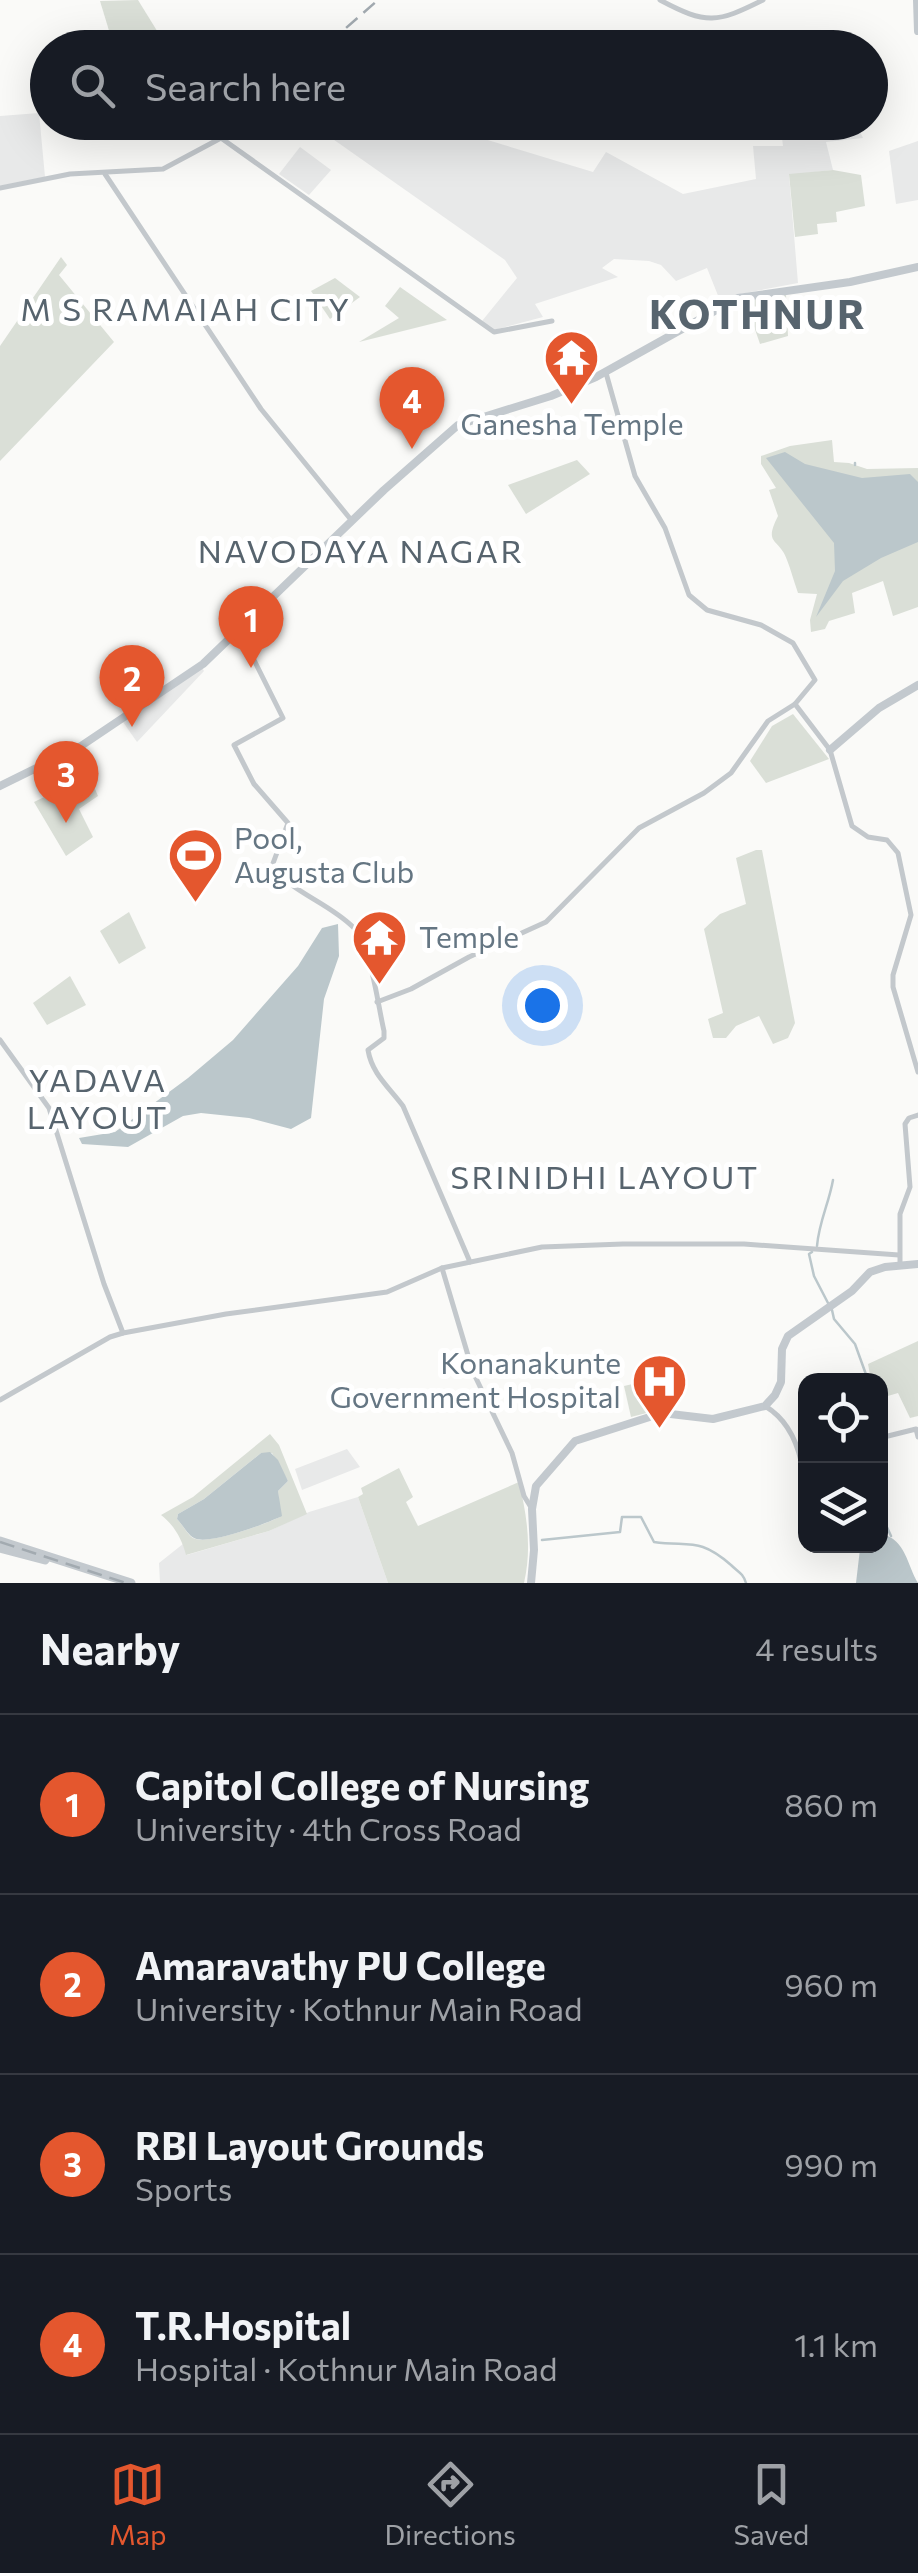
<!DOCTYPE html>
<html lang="en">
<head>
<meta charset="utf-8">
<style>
	body { margin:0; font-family:Commissioner,sans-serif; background:#20242c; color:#f1f3f6 }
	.controls { position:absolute; right:30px; bottom:30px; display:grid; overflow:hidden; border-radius:20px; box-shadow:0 10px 40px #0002 }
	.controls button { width:90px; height:90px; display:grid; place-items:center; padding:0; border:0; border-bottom:2px solid #363941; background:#171b24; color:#f1f3f6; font:50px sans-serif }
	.you { position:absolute; left:542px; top:1005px; width:35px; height:35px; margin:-25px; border:8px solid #fff; border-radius:50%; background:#1a73e8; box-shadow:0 0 0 15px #1a73e833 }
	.badge { display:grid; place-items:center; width:65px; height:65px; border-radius:50%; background:#e4572e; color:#fff; font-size:32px; font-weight:700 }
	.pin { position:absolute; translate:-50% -82px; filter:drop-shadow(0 2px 5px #0008) }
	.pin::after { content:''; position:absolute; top:52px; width:35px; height:30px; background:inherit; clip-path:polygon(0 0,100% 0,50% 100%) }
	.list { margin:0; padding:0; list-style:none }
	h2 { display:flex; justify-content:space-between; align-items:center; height:130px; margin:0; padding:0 40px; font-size:42px }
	h2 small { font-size:32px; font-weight:400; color:#9ea1a6 }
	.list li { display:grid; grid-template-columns:65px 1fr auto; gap:30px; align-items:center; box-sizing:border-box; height:180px; padding:0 40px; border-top:2px solid #363941 }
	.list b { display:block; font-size:38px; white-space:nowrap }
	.list p { margin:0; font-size:32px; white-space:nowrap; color:#9ea1a6 }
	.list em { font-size:32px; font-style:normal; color:#9ea1a6 }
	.icon { flex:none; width:55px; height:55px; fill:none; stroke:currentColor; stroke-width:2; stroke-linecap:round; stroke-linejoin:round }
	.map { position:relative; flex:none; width:918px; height:1583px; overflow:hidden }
	.search { position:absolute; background:#171b24; box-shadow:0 10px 40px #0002; left:30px; right:30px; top:30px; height:110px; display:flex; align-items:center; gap:25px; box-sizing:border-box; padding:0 35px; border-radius:55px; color:#9ea1a6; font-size:38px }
	.sheet { height:850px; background:#171b24 }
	nav { display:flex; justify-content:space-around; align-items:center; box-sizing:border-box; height:140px; border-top:2px solid #363941; background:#171b24; font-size:28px; color:#9ea1a6 }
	nav a { display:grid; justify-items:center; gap:5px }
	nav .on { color:#e4572e }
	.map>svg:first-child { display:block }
</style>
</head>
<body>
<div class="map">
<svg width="918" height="1583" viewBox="0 0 918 1583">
	<rect width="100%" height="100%" fill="#fafaf8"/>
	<!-- built -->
	<g fill="#e8e9e9">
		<path d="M 39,113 L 45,177 L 0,186 L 0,116 Z"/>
		<path d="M 310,123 L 438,123 L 438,125 L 593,172 L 606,152 L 683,194 L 756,179 L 753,146 L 783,146 L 782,138 L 812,123 L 856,123 L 863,138 L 826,142 L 833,170 L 789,175 L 798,283 L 719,298 L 707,268 L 676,281 L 661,265 L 649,261 L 614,259 L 602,268 L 618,277 L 535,304 L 543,317 L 494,330 L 482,321 L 517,278 L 505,260 Z"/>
		<path d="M 918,141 L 918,200 L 896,204 L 889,151 Z"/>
		<path d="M 300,147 L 331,170 L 309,195 L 279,174 Z"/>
		<path d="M 202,668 L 204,671 L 137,742 L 123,722 Z"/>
		<path d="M 347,1449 L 360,1467 L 302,1490 L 295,1469 Z"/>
		<path d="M 358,1497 L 388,1583 L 160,1583 L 159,1563 L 183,1544 L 187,1555 L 269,1531 L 309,1512 Z"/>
	</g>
	<!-- green -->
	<g fill="#dadfd7" fill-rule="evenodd">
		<path d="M 138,0 L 167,47 L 114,47 L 100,1 Z"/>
		<path d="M 833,170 L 861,175 L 865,206 L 836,212 L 837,222 L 817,224 L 818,234 L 795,237 L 789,174 Z"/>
		<path d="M 61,257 L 67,265 L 59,275 L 114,342 L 0,461 L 0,346 Z"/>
		<path d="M 335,278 L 360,297 L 330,319 L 311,291 Z"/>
		<path d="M 400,287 L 447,320 L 359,342 L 399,318 L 385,306 Z"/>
		<path d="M 786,295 L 788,336 L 760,344 L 745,300 Z"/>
		<path d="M 832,440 L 834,462 L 849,463 L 867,469 L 918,468 L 918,607 L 893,616 L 883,581 L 852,593 L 855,613 L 829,621 L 825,629 L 811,632 L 810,620 L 817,594 L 798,593 C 794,582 791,570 787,560 C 779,537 763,546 778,516 L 769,490 L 776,488 L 761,464 L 761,456 L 790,446 Z"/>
		<path d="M 577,460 L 590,474 L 526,514 L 508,485 Z"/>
		<path d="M 793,714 L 829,759 L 766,783 L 750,761 L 772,726 Z"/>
		<path d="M 89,775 L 98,796 L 79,809 L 93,837 L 66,856 L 34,802 Z"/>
		<path d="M 756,850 L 762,850 L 795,1023 L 788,1038 L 773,1044 L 759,1016 L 736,1026 L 726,1038 L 713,1038 L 708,1019 L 723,1013 L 704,929 L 720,914 L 746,904 L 736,858 Z"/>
		<path d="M 129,912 L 146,948 L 119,964 L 100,931 Z"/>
		<path d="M 70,976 L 86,1005 L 47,1025 L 33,1003 Z"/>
		<path d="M 918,1341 L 918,1416 L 910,1418 L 898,1393 L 881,1398 L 880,1380 L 871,1380 L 868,1364 Z"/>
		<path d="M 663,1377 L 670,1407 L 631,1417 L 624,1386 Z"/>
		<path d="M 270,1434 L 279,1445 L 307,1514 L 269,1531 L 186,1555 C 182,1539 174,1525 161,1515 L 193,1497 ZM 261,1453 L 272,1453 L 288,1481 L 278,1491 L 280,1517 C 265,1524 207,1546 193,1538 C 188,1535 182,1524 177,1519 L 178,1514 L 204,1499 Z"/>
		<path d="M 399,1468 L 413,1497 L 406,1502 L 418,1526 L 519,1482 C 527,1516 532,1548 524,1583 L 388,1583 L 358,1497 L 363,1494 L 361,1488 Z"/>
	</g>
	<!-- water -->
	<g fill="#bbc7cb">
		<path d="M 785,452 L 805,464 L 862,478 L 910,474 L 918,482 L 918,542 L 881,558 L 843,581 L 816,617 L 835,571 L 834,543 L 766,458 Z"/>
		<path d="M 338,924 L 339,956 L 324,999 L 311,1118 L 291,1129 L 249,1118 L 201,1113 L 183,1116 L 128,1147 L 82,1144 L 79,1138 L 115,1132 L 188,1078 L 233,1040 L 298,966 L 322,928 Z"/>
		<path d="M 270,1452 L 278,1460 L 288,1481 L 278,1491 L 282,1516 C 268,1523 208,1546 194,1538 C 188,1535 182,1524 177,1519 L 178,1514 L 204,1499 L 261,1453 Z"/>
		<path d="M 881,1534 C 906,1539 907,1565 918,1583 L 856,1583 L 860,1549 L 864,1546 L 880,1546 Z"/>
	</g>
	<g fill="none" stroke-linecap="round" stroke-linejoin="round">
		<!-- stream -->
		<g stroke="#bbc7cb" stroke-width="2.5">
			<path d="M 855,465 L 855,463"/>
			<path d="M 817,1246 C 819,1222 829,1203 833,1180"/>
			<path d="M 812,1252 L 809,1254 L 814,1276 L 828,1303"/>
			<path d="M 832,1310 L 834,1319 L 855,1344 L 868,1380"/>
			<path d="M 880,1512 L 891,1536"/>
			<path d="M 542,1540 L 620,1532 L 622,1517 L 641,1517 L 654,1542 C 690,1547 699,1537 731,1565 C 738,1572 743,1573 746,1583"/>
		</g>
		<!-- minor -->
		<g stroke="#c3c8cc" stroke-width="5">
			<path d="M 660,0 C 707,25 717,23 763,0"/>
			<path d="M 105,174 L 261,409 L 352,521"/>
			<path d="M 0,188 L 70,174 L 163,169 L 221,138 L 494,332 L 552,321"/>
			<path d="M 239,630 L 283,718 L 234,745 L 254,784 L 288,823 L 272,866 C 291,892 329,903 353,927 C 371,945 378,1006 384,1031 L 384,1038 L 368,1050 C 372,1074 389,1087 403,1106 L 470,1262"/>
			<path d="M 795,704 L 830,750 L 852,826 L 868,837 L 887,840 L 898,853 L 911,915 L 893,975 L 893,987 L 918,1072"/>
			<path d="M 377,1002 L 411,989 L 469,957 L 546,922 L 639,828 L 704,793 L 731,773 L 768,721 L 795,704 L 815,680 L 793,643 L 761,625 L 707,610 L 689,595 L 665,528 L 635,476 L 606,373"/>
			<path d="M 0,1040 L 49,1108 L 104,1284 L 123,1333"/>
			<path d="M 900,1265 L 900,1214 L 910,1187 L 905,1124 L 909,1118 L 918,1115"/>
			<path d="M 442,1268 L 473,1372 L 512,1453 L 524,1496 L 532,1509"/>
			<path d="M 0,1400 L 110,1337 L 123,1333 L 226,1314 L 387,1292 L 442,1268 L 542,1247 L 623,1244 L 744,1244 L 899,1255"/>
			<path d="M 765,1406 C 785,1418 796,1439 801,1461 L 806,1460"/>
			<path d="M 880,1438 L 916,1429 L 918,1437"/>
		</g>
		<!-- major -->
		<g stroke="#c3c9ce" stroke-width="8">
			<path d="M 917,0 L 918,31"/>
			<path d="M 830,750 L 879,708 L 918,685"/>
			<path d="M 0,786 L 81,746 L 203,664 L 384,490 L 458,425 L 551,396 L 596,377 L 738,298 L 850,282 L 918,267"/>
			<path d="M 531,1583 L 534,1550 L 532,1509 L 536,1486 L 575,1441 L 662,1413 L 713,1419 L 765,1406 L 775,1395 L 781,1382 L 782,1349 L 788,1336 L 852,1291 L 870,1272 L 885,1267 L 918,1264"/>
		</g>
		<!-- highway -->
		<g stroke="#c3c9ce" stroke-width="9">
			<path d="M 0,1541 L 131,1583"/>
			<path d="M 0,1548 L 45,1560"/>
		</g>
		<!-- rail -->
		<g stroke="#a2aab0" stroke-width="2.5" stroke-dasharray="15 8" stroke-linecap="butt">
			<path d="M 335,48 L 346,28 L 378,0"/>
			<path d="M 356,122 L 366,128"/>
			<path d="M 0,1542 L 126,1583"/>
		</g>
	</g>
	<!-- icons -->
	<defs>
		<symbol id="temple-pin" viewBox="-11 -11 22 30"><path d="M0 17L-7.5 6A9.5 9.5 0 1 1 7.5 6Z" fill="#e4572e" stroke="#fff"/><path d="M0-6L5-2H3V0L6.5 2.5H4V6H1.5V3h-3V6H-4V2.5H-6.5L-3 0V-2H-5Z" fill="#fff"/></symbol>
		<symbol id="stadium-pin" viewBox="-11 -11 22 30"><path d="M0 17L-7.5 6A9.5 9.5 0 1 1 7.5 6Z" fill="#e4572e" stroke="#fff"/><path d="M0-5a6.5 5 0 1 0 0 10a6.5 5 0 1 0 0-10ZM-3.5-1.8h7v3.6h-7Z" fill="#fff"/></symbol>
		<symbol id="hospital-pin" viewBox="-11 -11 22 30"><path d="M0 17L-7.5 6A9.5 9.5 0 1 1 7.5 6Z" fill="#e4572e" stroke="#fff"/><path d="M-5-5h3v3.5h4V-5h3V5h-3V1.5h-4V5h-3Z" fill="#fff"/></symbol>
	</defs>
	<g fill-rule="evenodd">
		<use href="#temple-pin" x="540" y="326" width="63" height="86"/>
		<use href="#stadium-pin" x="164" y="824" width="63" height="86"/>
		<use href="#temple-pin" x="348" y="906" width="63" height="86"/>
		<use href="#hospital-pin" x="628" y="1350" width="63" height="86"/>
	</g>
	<g text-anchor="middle" stroke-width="10" stroke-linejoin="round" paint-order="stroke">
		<!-- poi labels -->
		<g font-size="30" fill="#657683" stroke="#fff" text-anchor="start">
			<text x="572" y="435" text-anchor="middle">Ganesha Temple</text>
			<text x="234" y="849">Pool,<tspan x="234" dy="34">Augusta Club</tspan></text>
			<text x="419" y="948">Temple</text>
			<text x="621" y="1374" text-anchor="end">Konanakunte<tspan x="621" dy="34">Government Hospital</tspan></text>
		</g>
		<!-- neighbourhood labels -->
		<g font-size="32" letter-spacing="2.5" fill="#57646e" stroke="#fff">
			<text x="186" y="321">M S RAMAIAH CITY</text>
			<text x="361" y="563">NAVODAYA NAGAR</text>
			<text x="98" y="1092">YADAVA<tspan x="98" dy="37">LAYOUT</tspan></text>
			<text x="605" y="1189">SRINIDHI LAYOUT</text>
		</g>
		<!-- district labels -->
		<g font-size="40" font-weight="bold" letter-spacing="2.5" fill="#57646e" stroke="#fff">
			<text x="758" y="329">KOTHNUR</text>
		</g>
	</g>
</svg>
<div class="controls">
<button><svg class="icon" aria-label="locate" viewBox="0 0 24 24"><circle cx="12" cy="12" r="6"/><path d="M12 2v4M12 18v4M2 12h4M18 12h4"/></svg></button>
<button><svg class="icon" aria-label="layers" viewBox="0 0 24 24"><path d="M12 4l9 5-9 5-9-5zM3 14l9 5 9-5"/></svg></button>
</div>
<div class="you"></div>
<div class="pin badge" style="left:251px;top:668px">1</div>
<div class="pin badge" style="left:132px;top:727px">2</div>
<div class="pin badge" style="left:66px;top:823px">3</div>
<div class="pin badge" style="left:412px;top:449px">4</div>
<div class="search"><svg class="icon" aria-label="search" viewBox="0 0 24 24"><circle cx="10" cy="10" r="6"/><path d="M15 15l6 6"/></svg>Search here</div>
</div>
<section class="sheet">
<h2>Nearby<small>4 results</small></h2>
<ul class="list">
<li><span class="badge">1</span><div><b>Capitol College of Nursing</b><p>University · 4th Cross Road</p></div><em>860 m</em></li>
<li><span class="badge">2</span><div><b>Amaravathy PU College</b><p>University · Kothnur Main Road</p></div><em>960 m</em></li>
<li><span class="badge">3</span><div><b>RBI Layout Grounds</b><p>Sports</p></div><em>990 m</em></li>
<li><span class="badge">4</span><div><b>T.R.Hospital</b><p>Hospital · Kothnur Main Road</p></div><em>1.1 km</em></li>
</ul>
</section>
<nav>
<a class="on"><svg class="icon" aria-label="map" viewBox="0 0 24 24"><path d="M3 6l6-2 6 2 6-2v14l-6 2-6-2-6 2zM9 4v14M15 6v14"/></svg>Map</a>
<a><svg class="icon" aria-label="directions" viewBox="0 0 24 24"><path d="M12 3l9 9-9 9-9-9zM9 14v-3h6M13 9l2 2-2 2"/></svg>Directions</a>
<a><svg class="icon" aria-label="saved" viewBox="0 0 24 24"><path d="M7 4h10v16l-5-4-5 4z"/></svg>Saved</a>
</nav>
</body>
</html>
